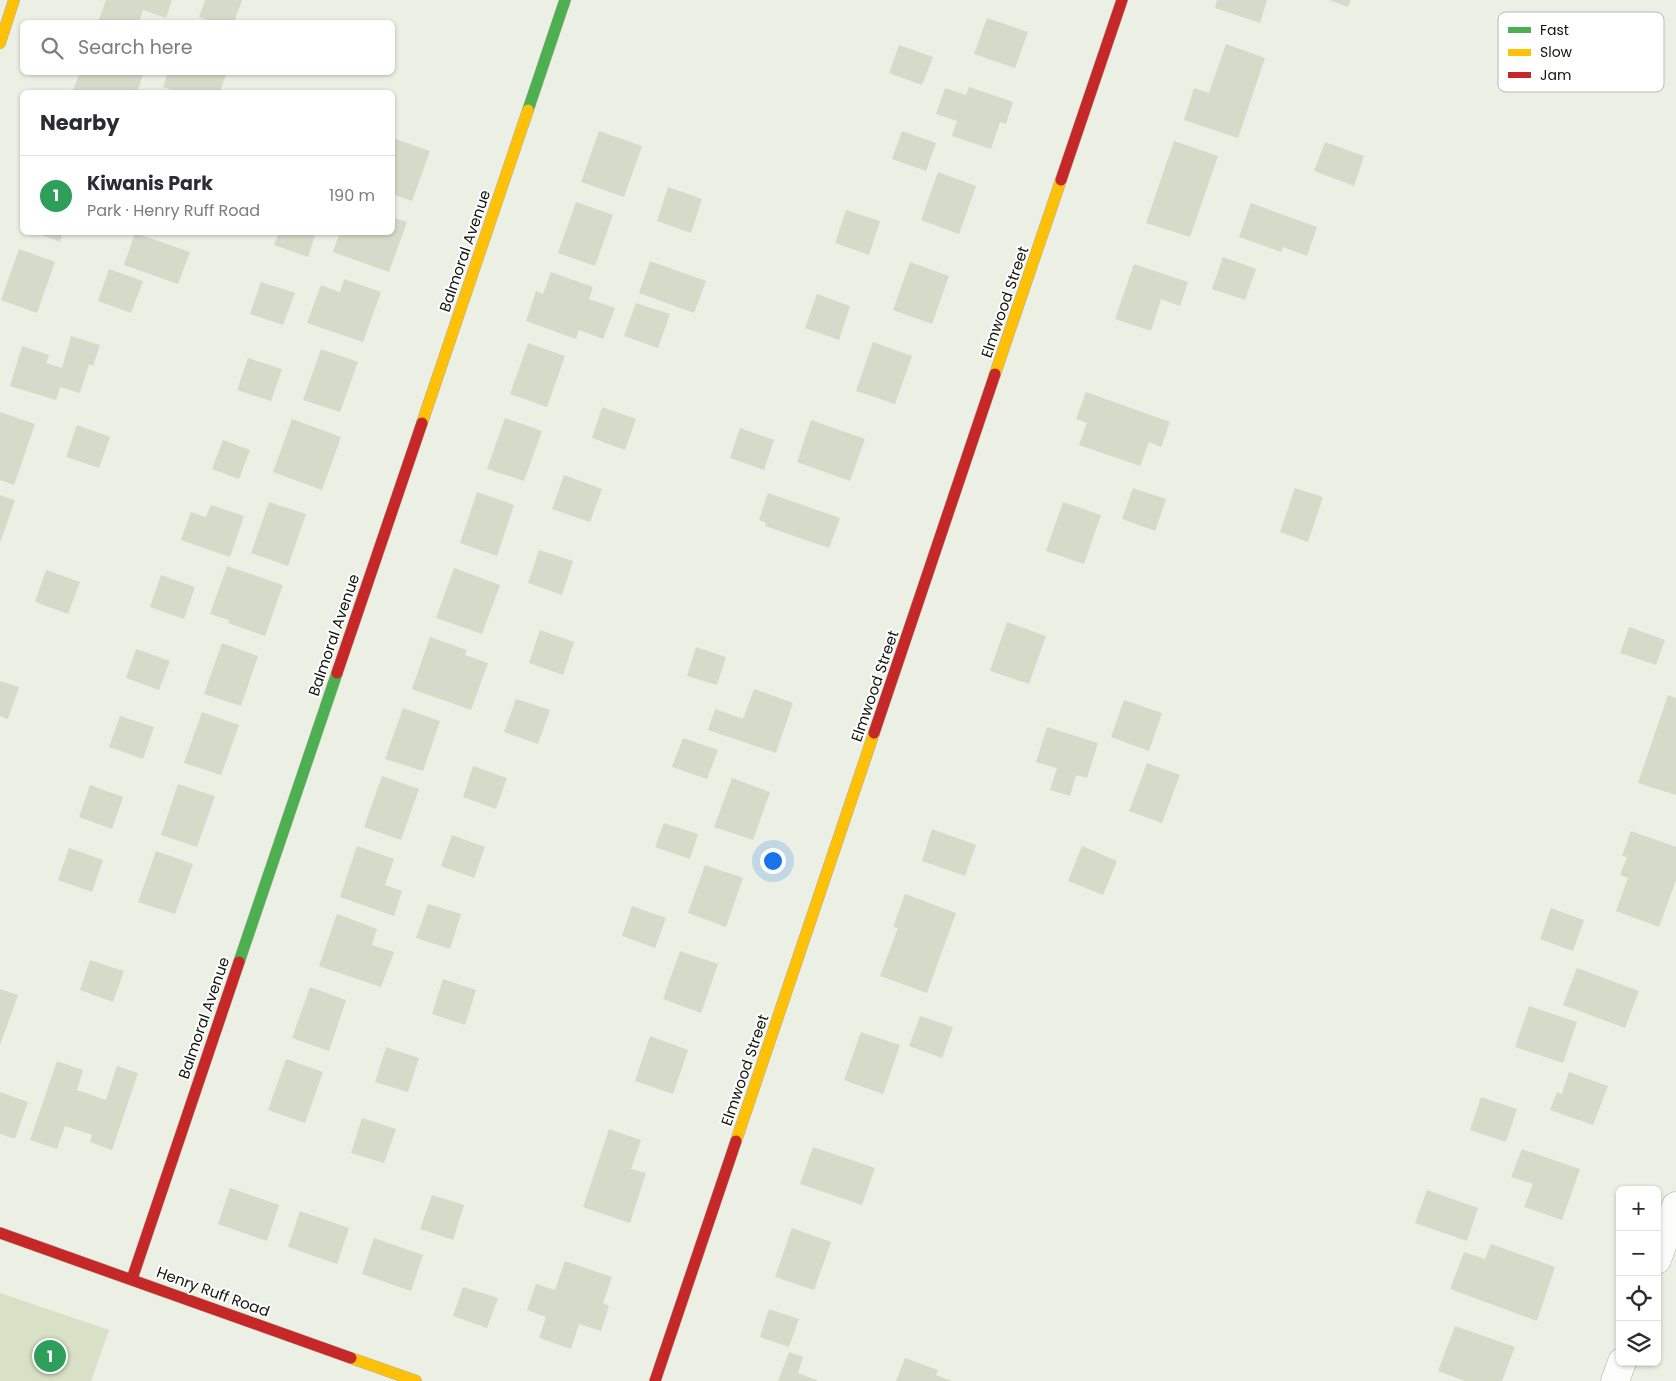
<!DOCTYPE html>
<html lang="en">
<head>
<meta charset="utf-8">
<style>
	body { margin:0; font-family:Poppins,sans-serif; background:#f2f2f3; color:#2b2b33 }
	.controls { position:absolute; right:15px; bottom:15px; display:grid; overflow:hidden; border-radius:8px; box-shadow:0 1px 4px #0004 }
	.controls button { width:45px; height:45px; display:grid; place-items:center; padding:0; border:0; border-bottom:1px solid #e1e1e2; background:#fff; color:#2b2b33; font:25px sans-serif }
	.you { position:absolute; left:772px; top:860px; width:18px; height:18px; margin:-12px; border:4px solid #fff; border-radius:50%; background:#1a73e8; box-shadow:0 0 0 8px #1a73e833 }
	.badge { display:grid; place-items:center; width:32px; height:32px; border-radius:50%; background:#2563eb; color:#fff; font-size:16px; font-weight:700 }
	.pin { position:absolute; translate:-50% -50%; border:2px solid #fff; box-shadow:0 1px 5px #0006 }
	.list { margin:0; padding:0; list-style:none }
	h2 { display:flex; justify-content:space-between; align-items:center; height:65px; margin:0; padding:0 20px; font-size:21px }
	h2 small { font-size:16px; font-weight:400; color:#7c7c81 }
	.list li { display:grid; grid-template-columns:32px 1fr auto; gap:15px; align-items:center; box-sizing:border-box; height:80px; padding:0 20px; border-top:1px solid #e1e1e2 }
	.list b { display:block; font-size:19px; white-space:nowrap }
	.list p { margin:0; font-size:16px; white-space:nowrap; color:#7c7c81 }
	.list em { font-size:16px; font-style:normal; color:#7c7c81 }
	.icon { flex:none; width:28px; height:28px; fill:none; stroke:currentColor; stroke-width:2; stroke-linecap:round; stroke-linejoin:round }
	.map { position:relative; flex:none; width:1676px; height:1381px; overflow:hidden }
	.search { position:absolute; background:#fff; box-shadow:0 1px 4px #0004; left:20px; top:20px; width:375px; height:55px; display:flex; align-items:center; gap:12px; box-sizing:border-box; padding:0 18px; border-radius:8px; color:#7c7c81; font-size:19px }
	.panel { position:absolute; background:#fff; box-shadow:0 1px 4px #0004; left:20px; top:90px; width:375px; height:145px; border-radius:8px }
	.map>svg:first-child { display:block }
</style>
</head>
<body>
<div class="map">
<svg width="1676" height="1381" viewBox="0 0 1676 1381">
	<rect width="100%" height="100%" fill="#ecf0e4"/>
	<!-- green -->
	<path fill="#d8e1c5" d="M 0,1293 L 109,1330 L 91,1381 L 0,1381 Z"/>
	<!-- building -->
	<g fill="#d5dac9">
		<path d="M 106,0 L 172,0 L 166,18 L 143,10 L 139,22 L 98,22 Z"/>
		<path d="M 205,0 L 242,0 L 234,22 L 214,22 L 199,17 Z"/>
		<path d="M 1217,0 L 1267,0 L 1260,23 L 1215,8 Z"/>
		<path d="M 1329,0 L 1351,0 L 1348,7 Z"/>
		<path d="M 987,18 L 1028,32 L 1015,68 L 974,54 Z"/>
		<path d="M 1226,44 L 1265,58 L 1238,138 L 1184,120 L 1194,88 L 1209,93 Z"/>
		<path d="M 899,45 L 933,57 L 922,85 L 889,73 Z"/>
		<path d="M 80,72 L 144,72 L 137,92 L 122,92 L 117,91 L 117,92 L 81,92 L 73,90 Z"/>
		<path d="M 168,72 L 222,72 L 226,74 L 220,92 L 178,92 L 163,87 Z"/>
		<path d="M 969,87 L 1013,102 L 1006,124 L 1000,122 L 991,149 L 952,136 L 957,121 L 936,114 L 945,88 L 966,95 Z"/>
		<path d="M 599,131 L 642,146 L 624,197 L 581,182 Z"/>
		<path d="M 902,131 L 936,143 L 926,171 L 892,159 Z"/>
		<path d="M 393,138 L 430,151 L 412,201 L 392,194 Z"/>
		<path d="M 1174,141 L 1218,156 L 1190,237 L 1146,223 Z"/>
		<path d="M 1325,142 L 1364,156 L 1354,186 L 1314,171 Z"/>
		<path d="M 938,172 L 976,186 L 959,234 L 921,220 Z"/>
		<path d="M 668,187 L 702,199 L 691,233 L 657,221 Z"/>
		<path d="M 576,202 L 613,215 L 595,266 L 558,253 Z"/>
		<path d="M 1251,203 L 1317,227 L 1307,256 L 1283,247 L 1281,252 L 1239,237 Z"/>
		<path d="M 846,210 L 880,221 L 869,255 L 835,243 Z"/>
		<path d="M 392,217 L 407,222 L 389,272 L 333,252 L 340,232 L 392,232 Z"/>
		<path d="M 34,232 L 63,232 L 60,242 Z"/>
		<path d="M 279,232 L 316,232 L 308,257 L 274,245 Z"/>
		<path d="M 135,233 L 190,252 L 178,284 L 124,265 Z"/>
		<path d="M 19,249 L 55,262 L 37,313 L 1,300 Z"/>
		<path d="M 1223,257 L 1256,269 L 1245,300 L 1212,289 Z"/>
		<path d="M 650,261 L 706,281 L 694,313 L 639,293 Z"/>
		<path d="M 910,262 L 949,276 L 932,324 L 893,310 Z"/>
		<path d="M 1134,264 L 1188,282 L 1180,306 L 1161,299 L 1151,331 L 1115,319 Z"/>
		<path d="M 109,269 L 143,281 L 131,313 L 98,301 Z"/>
		<path d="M 551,272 L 593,287 L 589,299 L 615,308 L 603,339 L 579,330 L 576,339 L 526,321 L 536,291 L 543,294 Z"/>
		<path d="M 344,279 L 381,292 L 363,342 L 307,323 L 321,285 L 340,292 Z"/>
		<path d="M 261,282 L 295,293 L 283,325 L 250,314 Z"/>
		<path d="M 817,294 L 850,306 L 839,340 L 805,328 Z"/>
		<path d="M 636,303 L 670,314 L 658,348 L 624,336 Z"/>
		<path d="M 71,336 L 100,345 L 93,366 L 89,364 L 80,393 L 60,387 L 56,400 L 10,386 L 22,346 L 49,355 L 46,363 L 62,368 Z"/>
		<path d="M 873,342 L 912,356 L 895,404 L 856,391 Z"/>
		<path d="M 528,343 L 565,356 L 547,407 L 510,394 Z"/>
		<path d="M 321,349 L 358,362 L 340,412 L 303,400 Z"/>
		<path d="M 248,358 L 282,369 L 271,401 L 237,390 Z"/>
		<path d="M 1086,392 L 1170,422 L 1161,447 L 1149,442 L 1140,466 L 1079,445 L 1087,423 L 1076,419 Z"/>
		<path d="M 602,407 L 636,419 L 625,450 L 592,438 Z"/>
		<path d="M 0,412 L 35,424 L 14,485 L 0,480 Z"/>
		<path d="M 505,418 L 542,431 L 524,481 L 487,469 Z"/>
		<path d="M 292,419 L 341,437 L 322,490 L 273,472 Z"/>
		<path d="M 811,420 L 865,439 L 850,481 L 797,462 Z"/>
		<path d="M 77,425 L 110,437 L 99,468 L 66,457 Z"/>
		<path d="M 740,428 L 774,440 L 764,470 L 730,458 Z"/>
		<path d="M 223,440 L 250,450 L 239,479 L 212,469 Z"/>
		<path d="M 564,475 L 602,489 L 590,522 L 552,509 Z"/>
		<path d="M 1133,488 L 1166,499 L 1155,531 L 1122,519 Z"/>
		<path d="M 1295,488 L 1323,497 L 1308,542 L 1280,532 Z"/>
		<path d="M 477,492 L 514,505 L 497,556 L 460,543 Z"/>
		<path d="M 768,493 L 840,518 L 829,548 L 765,526 L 766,523 L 759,520 Z"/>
		<path d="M 0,495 L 15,500 L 0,543 Z"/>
		<path d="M 269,502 L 306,514 L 288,566 L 251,553 Z"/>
		<path d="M 1063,502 L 1101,515 L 1084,564 L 1046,551 Z"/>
		<path d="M 211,505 L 244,516 L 230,557 L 181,540 L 191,512 L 206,517 Z"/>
		<path d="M 539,550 L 573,561 L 562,595 L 528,583 Z"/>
		<path d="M 227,566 L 283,585 L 265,636 L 228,623 L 229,620 L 210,614 Z"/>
		<path d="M 454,568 L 500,585 L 482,634 L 436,618 Z"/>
		<path d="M 46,570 L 80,582 L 68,614 L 35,602 Z"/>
		<path d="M 161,575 L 195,587 L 184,619 L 150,607 Z"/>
		<path d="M 1007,622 L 1046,636 L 1029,684 L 990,671 Z"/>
		<path d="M 1629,627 L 1665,640 L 1656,665 L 1620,653 Z"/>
		<path d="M 540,630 L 574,642 L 563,675 L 529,663 Z"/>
		<path d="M 430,637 L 467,650 L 465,655 L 488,663 L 471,710 L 412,689 Z"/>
		<path d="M 222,643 L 258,656 L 241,706 L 204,694 Z"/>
		<path d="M 696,647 L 726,657 L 717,685 L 687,676 Z"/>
		<path d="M 136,649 L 170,661 L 159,690 L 126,678 Z"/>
		<path d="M 0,681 L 19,687 L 8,719 L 0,716 Z"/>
		<path d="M 754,689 L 793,703 L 776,753 L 708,730 L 715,709 L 743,719 Z"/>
		<path d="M 1668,695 L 1676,698 L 1676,795 L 1638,783 Z"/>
		<path d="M 516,699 L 550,710 L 538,744 L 504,732 Z"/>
		<path d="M 1124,700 L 1162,713 L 1149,751 L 1111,737 Z"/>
		<path d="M 403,708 L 440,721 L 423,771 L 385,759 Z"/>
		<path d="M 202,712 L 239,725 L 221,775 L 184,763 Z"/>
		<path d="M 120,716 L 154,727 L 143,759 L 109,747 Z"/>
		<path d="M 1047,727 L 1098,743 L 1087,778 L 1076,775 L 1070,796 L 1050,790 L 1057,768 L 1036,762 Z"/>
		<path d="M 683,738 L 718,750 L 707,779 L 672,767 Z"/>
		<path d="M 1147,763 L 1180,775 L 1162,823 L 1129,811 Z"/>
		<path d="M 473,766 L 507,778 L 496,809 L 463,797 Z"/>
		<path d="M 382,776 L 419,789 L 401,840 L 364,827 Z"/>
		<path d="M 732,778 L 770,792 L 753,840 L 714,827 Z"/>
		<path d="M 178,784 L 215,796 L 197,847 L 161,835 Z"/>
		<path d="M 90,785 L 123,797 L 112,829 L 79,817 Z"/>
		<path d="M 664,823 L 698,834 L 690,859 L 655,847 Z"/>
		<path d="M 932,829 L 976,845 L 965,876 L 922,861 Z"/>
		<path d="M 1631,831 L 1676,847 L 1676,880 L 1659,927 L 1616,911 L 1628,878 L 1620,875 L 1627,857 L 1622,856 Z"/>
		<path d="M 452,835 L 485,847 L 474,878 L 441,866 Z"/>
		<path d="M 357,846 L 394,859 L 385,885 L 402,891 L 394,916 L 340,897 Z"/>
		<path d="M 1082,846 L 1117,861 L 1103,895 L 1068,881 Z"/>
		<path d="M 69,848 L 103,860 L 92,892 L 58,880 Z"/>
		<path d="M 156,851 L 193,864 L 175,914 L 138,902 Z"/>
		<path d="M 705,865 L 743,878 L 726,927 L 688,913 Z"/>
		<path d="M 905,894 L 956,913 L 927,993 L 880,976 L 898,928 L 893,927 Z"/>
		<path d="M 428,904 L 461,914 L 450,949 L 416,938 Z"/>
		<path d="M 632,906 L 666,918 L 655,948 L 622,936 Z"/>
		<path d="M 1551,908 L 1584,920 L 1573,951 L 1540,939 Z"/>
		<path d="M 337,914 L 377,929 L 372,945 L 394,952 L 381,987 L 319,966 Z"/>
		<path d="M 680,951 L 718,964 L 701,1013 L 663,999 Z"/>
		<path d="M 90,960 L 124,971 L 113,1002 L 80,990 Z"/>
		<path d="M 1577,968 L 1639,991 L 1625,1028 L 1563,1005 Z"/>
		<path d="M 443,979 L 476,990 L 465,1025 L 432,1014 Z"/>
		<path d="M 310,987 L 346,1000 L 329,1051 L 292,1038 Z"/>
		<path d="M 0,989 L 18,995 L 0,1045 Z"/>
		<path d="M 1529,1006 L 1577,1022 L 1563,1063 L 1515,1047 Z"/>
		<path d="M 920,1016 L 953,1027 L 942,1058 L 909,1046 Z"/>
		<path d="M 861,1032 L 900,1045 L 883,1094 L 844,1080 Z"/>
		<path d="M 650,1036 L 688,1050 L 673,1094 L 635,1081 Z"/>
		<path d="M 386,1047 L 419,1058 L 408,1092 L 375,1082 Z"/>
		<path d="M 286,1059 L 323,1072 L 305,1123 L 268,1110 Z"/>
		<path d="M 57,1061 L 83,1070 L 77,1090 L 106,1100 L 117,1066 L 138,1073 L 112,1150 L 90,1142 L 92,1135 L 65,1126 L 57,1149 L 30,1140 Z"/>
		<path d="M 1569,1072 L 1608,1086 L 1593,1125 L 1550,1110 L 1557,1092 L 1562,1094 Z"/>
		<path d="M 0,1092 L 28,1102 L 15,1139 L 0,1134 Z"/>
		<path d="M 1481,1097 L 1517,1109 L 1506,1142 L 1470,1130 Z"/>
		<path d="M 362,1118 L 396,1129 L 384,1163 L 351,1153 Z"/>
		<path d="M 609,1129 L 641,1140 L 631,1169 L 646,1173 L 630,1223 L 583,1207 Z"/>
		<path d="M 813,1147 L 875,1168 L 862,1205 L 800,1184 Z"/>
		<path d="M 1522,1149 L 1580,1169 L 1562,1220 L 1524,1207 L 1533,1184 L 1511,1177 Z"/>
		<path d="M 230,1188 L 279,1205 L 267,1241 L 218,1224 Z"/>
		<path d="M 1427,1190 L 1478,1208 L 1467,1241 L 1415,1223 Z"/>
		<path d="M 432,1195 L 464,1205 L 453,1240 L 420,1229 Z"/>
		<path d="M 300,1211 L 349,1228 L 337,1264 L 288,1247 Z"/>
		<path d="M 792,1228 L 831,1242 L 814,1290 L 775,1277 Z"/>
		<path d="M 374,1238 L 423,1255 L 411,1291 L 362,1274 Z"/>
		<path d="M 1491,1244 L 1555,1267 L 1537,1321 L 1450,1289 L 1464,1252 L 1485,1259 Z"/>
		<path d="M 565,1261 L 612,1277 L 603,1303 L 609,1306 L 601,1331 L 579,1324 L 571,1349 L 539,1338 L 546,1317 L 527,1310 L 536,1284 L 555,1290 Z"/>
		<path d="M 463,1287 L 498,1298 L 487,1328 L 453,1316 Z"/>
		<path d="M 769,1309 L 799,1319 L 789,1347 L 760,1337 Z"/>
		<path d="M 1455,1326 L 1515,1347 L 1502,1381 L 1465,1381 L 1438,1371 Z"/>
		<path d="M 789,1352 L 803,1357 L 798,1373 L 819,1381 L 778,1381 Z"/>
		<path d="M 905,1358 L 938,1370 L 936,1375 L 952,1381 L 896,1381 Z"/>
	</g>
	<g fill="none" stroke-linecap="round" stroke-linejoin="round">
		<defs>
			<g id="street">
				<path d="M 1657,1260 L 1676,1206"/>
				<path d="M 1615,1381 L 1622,1362"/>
			</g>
			<g id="fast">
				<path d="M 528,110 L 565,0"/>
				<path d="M 239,962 L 337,673"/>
			</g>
			<g id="slow">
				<path d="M 0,43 L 14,0"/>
				<path d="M 995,374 L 1061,180"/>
				<path d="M 422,423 L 528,110"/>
				<path d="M 736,1141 L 874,733"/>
				<path d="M 351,1358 L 416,1381"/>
			</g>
			<g id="jam">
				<path d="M 1061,180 L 1122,0"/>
				<path d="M 337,673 L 422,423"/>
				<path d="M 874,733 L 995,374"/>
				<path d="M 0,1233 L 351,1358"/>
				<path d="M 132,1279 L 239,962"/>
				<path d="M 655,1381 L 736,1141"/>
			</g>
		</defs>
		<!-- street casing -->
		<use href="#street" stroke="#acafa6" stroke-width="29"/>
		<!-- fast casing -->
		<use href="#fast" stroke="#acafa6" stroke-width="12"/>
		<!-- slow casing -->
		<use href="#slow" stroke="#acafa6" stroke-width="12"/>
		<!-- jam casing -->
		<use href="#jam" stroke="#acafa6" stroke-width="12"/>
		<!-- street -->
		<use href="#street" stroke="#fcfdfb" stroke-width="28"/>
		<!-- fast -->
		<use href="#fast" stroke="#4caf50" stroke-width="11"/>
		<!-- slow -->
		<use href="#slow" stroke="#ffc107" stroke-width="11"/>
		<!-- jam -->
		<use href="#jam" stroke="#c62828" stroke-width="11"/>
	</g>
	<g text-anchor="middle" stroke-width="4" stroke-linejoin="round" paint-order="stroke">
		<!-- street labels -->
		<g font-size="15" fill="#12140c" stroke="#fff">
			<text transform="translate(465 251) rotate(-71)" y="5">Balmoral Avenue</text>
			<text transform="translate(1005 302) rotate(-71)" y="5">Elmwood Street</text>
			<text transform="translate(334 635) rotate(-71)" y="5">Balmoral Avenue</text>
			<text transform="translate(875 686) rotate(-71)" y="5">Elmwood Street</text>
			<text transform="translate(204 1018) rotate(-71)" y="5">Balmoral Avenue</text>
			<text transform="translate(745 1070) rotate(-71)" y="5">Elmwood Street</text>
			<text transform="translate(213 1292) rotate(20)" y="5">Henry Ruff Road</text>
		</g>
	</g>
	<!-- legend -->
	<rect x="1498" y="12" width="166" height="80" rx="8" fill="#fff" stroke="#b8b8b6" stroke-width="1"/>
	<rect x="1508" y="27" width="23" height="6" fill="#4caf50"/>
	<rect x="1508" y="49" width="23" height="7" fill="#ffc107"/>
	<rect x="1508" y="72" width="23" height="6" fill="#c62828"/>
	<g font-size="14" fill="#12140c">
		<text x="1540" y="35">Fast</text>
		<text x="1540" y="57">Slow</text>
		<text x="1540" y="80">Jam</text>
	</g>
</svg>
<div class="controls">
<button>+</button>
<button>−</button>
<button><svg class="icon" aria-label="locate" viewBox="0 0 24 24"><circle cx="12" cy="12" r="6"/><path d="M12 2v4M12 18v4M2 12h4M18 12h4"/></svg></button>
<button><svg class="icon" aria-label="layers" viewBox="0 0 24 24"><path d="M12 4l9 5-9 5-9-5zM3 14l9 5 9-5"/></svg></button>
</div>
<div class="you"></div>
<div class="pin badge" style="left:50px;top:1356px;background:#2e9e5b">1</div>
<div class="search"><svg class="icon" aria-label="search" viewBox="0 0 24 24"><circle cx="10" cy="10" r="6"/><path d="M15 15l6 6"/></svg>Search here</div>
<section class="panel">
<h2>Nearby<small></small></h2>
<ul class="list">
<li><span class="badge" style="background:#2e9e5b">1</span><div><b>Kiwanis Park</b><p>Park · Henry Ruff Road</p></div><em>190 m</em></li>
</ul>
</section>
</div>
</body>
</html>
